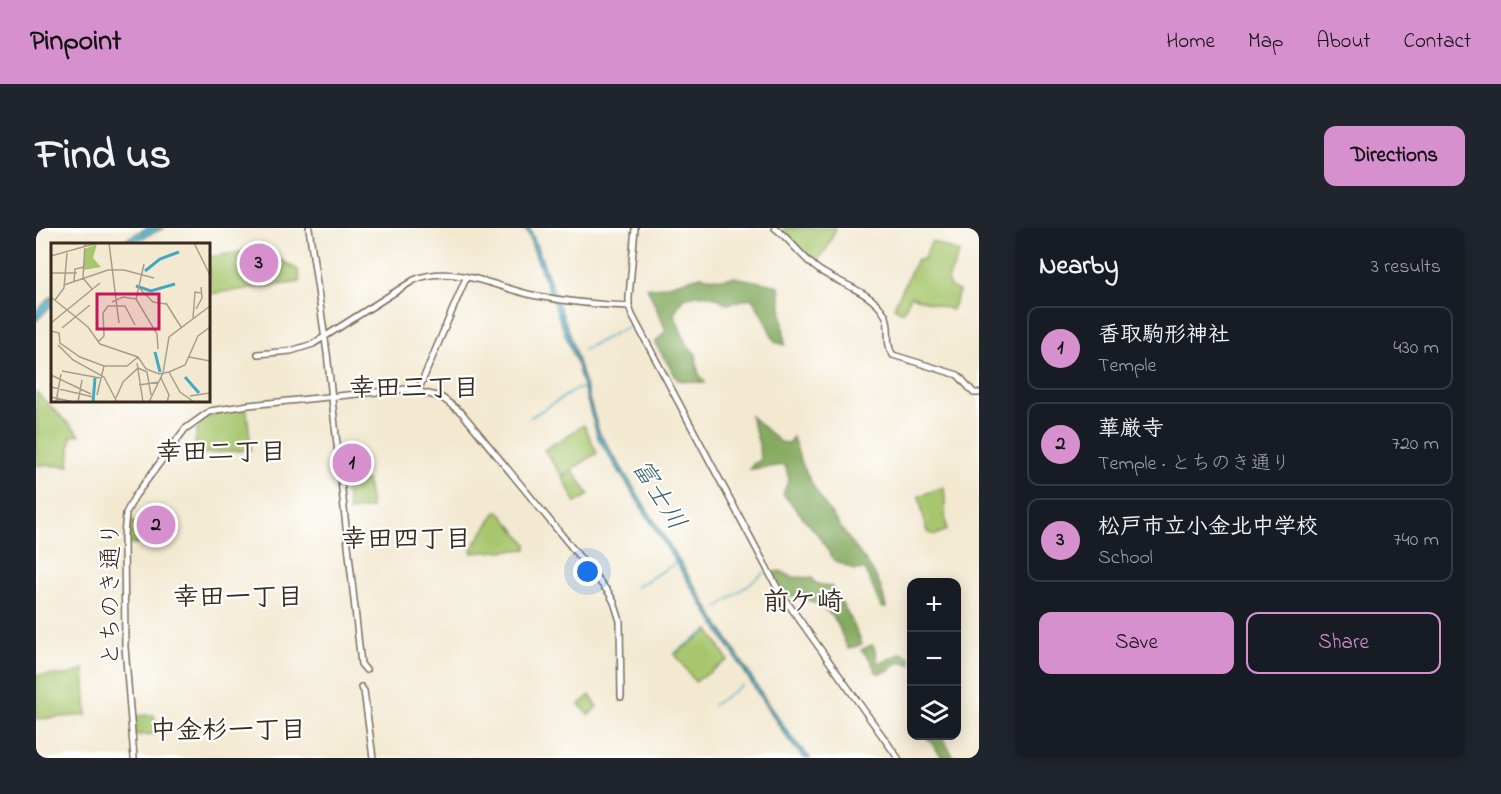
<!DOCTYPE html>
<html lang="en">
<head>
<meta charset="utf-8">
<style>
	body { margin:0; font-family:"Indie Flower","Klee One",sans-serif; background:#20242c; color:#f1f3f6 }
	.controls { position:absolute; right:18px; bottom:18px; display:grid; overflow:hidden; border-radius:12px; box-shadow:0 3px 15px #0003 }
	.controls button { width:54px; height:54px; display:grid; place-items:center; padding:0; border:0; border-bottom:2px solid #363941; background:#171b24; color:#f1f3f6; font:30px sans-serif }
	.you { position:absolute; left:552px; top:344px; width:21px; height:21px; margin:-15px; border:4px solid #fff; border-radius:50%; background:#1a73e8; box-shadow:0 0 0 9px #1a73e833 }
	.badge { display:grid; place-items:center; width:39px; height:39px; border-radius:50%; background:#d690ce; color:#111; font-size:20px; font-weight:700 }
	.pin { position:absolute; translate:-50% -50%; border:3px solid #fff; box-shadow:0 2px 6px #0006 }
	.list { margin:0; padding:0; list-style:none }
	h2 { display:flex; justify-content:space-between; align-items:center; height:78px; margin:0; padding:0 24px; font-size:26px }
	h2 small { font-size:20px; font-weight:400; color:#9ea1a6 }
	.list li { display:grid; grid-template-columns:39px 1fr auto; gap:18px; align-items:center; box-sizing:border-box; height:84px; margin:0 12px 12px; padding:0 12px; border:2px solid #363941; border-radius:12px }
	.list b { display:block; font-size:22px; white-space:nowrap }
	.list p { margin:0; font-size:20px; white-space:nowrap; color:#9ea1a6 }
	.list em { font-size:20px; font-style:normal; color:#9ea1a6 }
	.actions { display:flex; gap:12px; padding:18px 24px }
	.actions a { flex:1; padding:14px 0; border:2px solid #d690ce; border-radius:12px; text-align:center; font-size:21px; color:#d690ce }
	.actions .main { background:#d690ce; color:#111 }
	.icon { flex:none; width:33px; height:33px; fill:none; stroke:currentColor; stroke-width:2; stroke-linecap:round; stroke-linejoin:round }
	.map { position:relative; flex:none; width:943px; height:530px; overflow:hidden; border-radius:12px }
	header { display:flex; align-items:center; gap:36px; box-sizing:border-box; height:84px; padding:0 30px; background:#d690ce; color:#111 }
	header strong { font-size:28px }
	nav { display:flex; gap:33px; margin-inline-start:auto; font-size:21px }
	.intro { display:flex; align-items:center; justify-content:space-between; box-sizing:border-box; height:144px; padding:0 36px }
	h1 { margin:0; font-size:42px }
	.button { padding:15px 27px; border-radius:12px; background:#d690ce; color:#111; font-size:21px; font-weight:700 }
	main { display:flex; gap:36px; padding:0 36px }
	aside { flex:1; background:#171b24; border-radius:12px; box-shadow:0 3px 15px #0003 }
	.map>svg:first-child { display:block }
</style>
</head>
<body>
<header>
<strong>Pinpoint</strong>
<nav><a>Home</a><a>Map</a><a>About</a><a>Contact</a></nav>
</header>
<div class="intro"><h1>Find us</h1><a class="button">Directions</a></div>
<main>
<div class="map">
<svg width="943" height="530" viewBox="0 0 943 530">
	<rect width="100%" height="100%" fill="#fff"/>
	<filter id="ink" filterUnits="userSpaceOnUse"><feTurbulence type="fractalNoise" baseFrequency=".0167" numOctaves="2"/><feDisplacementMap in="SourceGraphic" scale="12" xChannelSelector="R" yChannelSelector="G"/><feConvolveMatrix kernelMatrix="1 2 1 2 8 2 1 2 1" color-interpolation-filters="sRGB"/></filter>
	<filter id="wash" filterUnits="userSpaceOnUse"><feTurbulence type="fractalNoise" baseFrequency=".008" numOctaves="4" result="noise"/><feDisplacementMap in="SourceGraphic" scale="24" xChannelSelector="R" yChannelSelector="G"/><feGaussianBlur stdDeviation="1.35" result="paint"/><feColorMatrix in="noise" values="0 0 0 0 0 0 0 0 0 0 0 0 0 0 0 0 0 1.4 0 .05"/><feComposite in="paint" operator="in"/></filter>
	<g filter="url(#wash)">
		<rect width="100%" height="100%" fill="#f3e9d1"/>
		<!-- green -->
		<g fill="#a7c66d" stroke="#717846" stroke-width="1.5">
			<path d="M 747,0 L 800,0 C 795,12 790,27 778,33 L 768,25 Z"/>
			<path d="M 896,13 L 923,25 L 912,52 L 913,58 L 923,63 L 916,82 L 875,68 L 867,84 L 858,79 L 881,31 L 887,32 Z"/>
			<path d="M 226,21 L 262,42 L 264,54 L 173,66 L 173,29 Z"/>
			<path d="M 0,164 L 44,207 L 35,208 L 33,238 L 0,237 Z"/>
			<path d="M 209,181 L 211,183 L 215,222 L 158,226 L 162,192 L 185,184 Z"/>
			<path d="M 548,197 L 561,225 L 526,248 L 508,222 Z"/>
			<path d="M 537,243 L 553,267 L 540,275 L 527,250 Z"/>
			<path d="M 331,252 L 335,280 L 313,283 L 309,256 L 312,254 Z"/>
			<path d="M 908,259 C 910,274 908,288 911,302 L 899,307 L 891,304 L 883,268 Z"/>
			<path d="M 463,283 L 491,316 L 491,321 L 436,325 L 435,322 L 459,285 Z"/>
			<path d="M 94,294 L 104,294 L 105,298 L 107,299 L 113,310 L 128,309 L 128,314 L 93,316 L 90,313 L 91,297 Z"/>
			<path d="M 673,402 L 692,432 L 659,454 L 639,426 Z"/>
			<path d="M 48,441 L 51,487 L 0,491 L 0,447 L 33,447 Z"/>
			<path d="M 554,467 L 561,479 L 553,487 L 543,476 Z"/>
			<path d="M 118,487 L 121,506 L 100,507 L 98,488 Z"/>
		</g>
		<!-- forest -->
		<g fill="#85ab60" stroke="#606a3f" stroke-width="1.5">
			<path d="M 665,48 L 685,51 L 698,49 L 743,58 L 749,117 L 739,114 C 731,99 726,82 715,70 L 691,76 C 673,64 668,65 647,70 L 638,86 L 651,118 L 660,126 L 662,144 L 669,155 L 642,152 L 619,115 L 630,102 L 611,59 L 621,60 Z"/>
			<path d="M 714,187 L 744,214 L 752,215 L 757,209 C 767,249 790,279 813,311 C 832,337 844,347 850,380 L 845,379 L 829,341 L 819,342 L 798,332 L 783,308 L 747,266 L 753,251 L 749,237 L 714,241 L 717,236 L 724,233 L 723,216 Z"/>
			<path d="M 744,343 L 756,349 L 776,350 L 779,355 L 792,359 L 795,358 L 815,391 L 826,416 L 812,421 C 808,413 805,403 801,395 C 789,375 769,370 748,366 L 738,347 L 739,344 Z"/>
			<path d="M 836,417 L 838,419 L 842,435 L 847,434 L 865,425 L 874,429 L 875,437 L 868,434 L 858,436 C 855,442 846,447 840,444 L 834,431 L 825,422 Z"/>
			<path d="M 890,508 L 906,508 L 918,530 L 907,530 Z"/>
		</g>
		<!-- water -->
		<g fill="#42a9c2" stroke="#3e6a70" stroke-width="1.5">
			<path d="M 111,0 L 128,0 L 93,16 L 80,16 Z"/>
			<path d="M 488,0 L 493,0 L 496,6 L 534,106 L 563,204 L 734,479 L 757,511 L 774,530 L 768,530 L 754,514 L 728,475 L 562,210 L 540,134 L 497,21 L 493,7 Z"/>
			<path d="M 16,68 L 16,77 L 0,93 L 0,83 Z"/>
		</g>
		<g fill="none" stroke-linecap="round" stroke-linejoin="round">
			<!-- stream -->
			<g stroke="#42a9c2" stroke-width="1.5">
				<path d="M 547,122 L 597,96"/>
				<path d="M 495,189 L 539,162 L 549,159"/>
				<path d="M 635,338 L 642,334"/>
				<path d="M 600,359 L 633,339"/>
				<path d="M 681,380 L 729,344"/>
				<path d="M 638,425 L 672,402"/>
				<path d="M 676,478 L 706,457"/>
			</g>
		</g>
	</g>
	<g filter="url(#ink)">
		<g fill="none" stroke-linecap="round" stroke-linejoin="round">
			<defs>
				<g id="minor">
					<path d="M 273,0 L 291,125 L 325,436 L 330,442"/>
					<path d="M 599,0 L 593,69 L 593,78 L 596,87 L 743,363 L 862,530"/>
					<path d="M 739,0 C 755,12 766,30 783,42 C 802,55 837,64 849,87 C 856,99 848,115 857,127 L 922,147 L 938,165 L 943,165"/>
					<path d="M 222,126 L 255,123 L 277,116 L 378,52 C 416,36 457,58 496,67 C 527,73 561,77 593,78"/>
					<path d="M 382,163 L 430,50"/>
					<path d="M 325,459 L 328,463 L 337,530"/>
					<path d="M 98,530 L 89,419 L 88,308 L 90,285 L 99,268 L 149,201 L 174,183 L 213,177 L 371,161 L 405,169 L 426,185 L 573,365 L 578,374 L 584,393 L 585,469"/>
				</g>
			</defs>
			<!-- minor casing -->
			<use href="#minor" stroke="#7b6d5d" stroke-width="8"/>
			<!-- minor -->
			<use href="#minor" stroke="#fff" stroke-width="5"/>
		</g>
	</g>
	<g text-anchor="middle" stroke-width="4.5" stroke-linejoin="round" paint-order="stroke">
		<!-- street labels -->
		<g font-size="24" fill="#3b2a1e" stroke="#fff">
			<text transform="translate(74 366) rotate(-90)" y="8">とちのき通り</text>
		</g>
		<!-- neighbourhood labels -->
		<g font-size="26" font-weight="bold" fill="#3b2a1e" stroke="#fff">
			<text x="378" y="168">幸田三丁目</text>
			<text x="185" y="232">幸田二丁目</text>
			<text x="370" y="319">幸田四丁目</text>
			<text x="202" y="377">幸田一丁目</text>
			<text x="192" y="510">中金杉一丁目</text>
		</g>
		<!-- water labels -->
		<g font-size="26" font-style="italic" fill="#3e6368" stroke="#fff">
			<text transform="translate(624 266) rotate(58)" y="9">富士川</text>
		</g>
		<!-- quarter labels -->
		<g font-size="27" font-weight="bold" fill="#3b2a1e" stroke="#fff">
			<text x="767" y="382">前ケ崎</text>
		</g>
	</g>
	<!-- overview -->
	<g transform="translate(15 15)">
		<rect width="159" height="159" fill="#f3e9d1"/>
		<path d="M 46,1 L 42,15 L 50,24 L 33,27 L 33,6 Z" fill="#a7c66d"/>
		<path fill="none" stroke="#42a9c2" stroke-width="3" d="M 94,28 L 109,16 L 128,9M 85,43 L 100,48 L 124,41M 104,109 L 109,129M 134,134 L 148,150M 42,159 L 44,135"/>
		<path fill="none" stroke="#a99d89" stroke-width="1.5" d="M 34,0 L 32,35 L 41,46M 58,0 L 68,80M 143,0 L 159,32M 0,13 L 46,0M 93,21 L 85,56 L 106,91 L 107,106M 0,30 L 26,30M 23,39 L 24,26 L 33,24M 13,42 L 57,27 L 73,27 L 103,35M 89,46 L 102,59 L 115,61M 0,54 L 37,84 L 49,101 L 87,114M 4,57 L 13,45 L 16,10M 61,59 L 72,54 L 85,56M 115,60 L 130,84M 145,66 L 151,55 L 150,44M 142,75 L 144,49 L 150,50M 0,80 L 49,40M 11,85 L 39,62M 0,88 L 8,90 L 9,100 L 29,114 L 53,123 L 76,123 L 87,114M 47,99 L 53,93 L 52,70 L 57,63 L 74,63 L 84,82M 7,102 L 22,117 L 53,134 L 66,159M 87,114 L 95,126 L 108,131 L 118,129 L 134,122 L 147,93 L 159,84M 138,114 L 159,118M 86,120 L 92,159M 11,128 L 49,135M 118,129 L 129,149 L 143,159M 0,132 L 40,151M 110,135 L 118,152 L 116,159M 88,142 L 108,139M 0,144 L 42,154M 46,152 L 53,123M 139,153 L 159,150M 0,154 L 23,159M 65,155 L 72,139 L 87,125 L 96,129 L 100,152M 5,159 L 10,131M 27,159 L 31,137M 98,159 L 112,130 L 118,94 L 159,63"/>
		<path fill="#c2185b" fill-opacity="0.15" stroke="#c2185b" stroke-width="3" d="M 46,51 L 108,51 L 108,86 L 46,86 Z"/>
		<rect width="159" height="159" fill="none" stroke="#3b2a1e" stroke-width="3"/>
	</g>
</svg>
<div class="controls">
<button>+</button>
<button>−</button>
<button><svg class="icon" aria-label="layers" viewBox="0 0 24 24"><path d="M12 4l9 5-9 5-9-5zM3 14l9 5 9-5"/></svg></button>
</div>
<div class="you"></div>
<div class="pin badge" style="left:316px;top:235px">1</div>
<div class="pin badge" style="left:120px;top:297px">2</div>
<div class="pin badge" style="left:223px;top:35px">3</div>
</div>
<aside>
<h2>Nearby<small>3 results</small></h2>
<ul class="list">
<li><span class="badge">1</span><div><b>香取駒形神社</b><p>Temple</p></div><em>430 m</em></li>
<li><span class="badge">2</span><div><b>華厳寺</b><p>Temple · とちのき通り</p></div><em>720 m</em></li>
<li><span class="badge">3</span><div><b>松戸市立小金北中学校</b><p>School</p></div><em>740 m</em></li>
</ul>
<div class="actions"><a class="main">Save</a><a>Share</a></div>
</aside>
</main>
</body>
</html>
